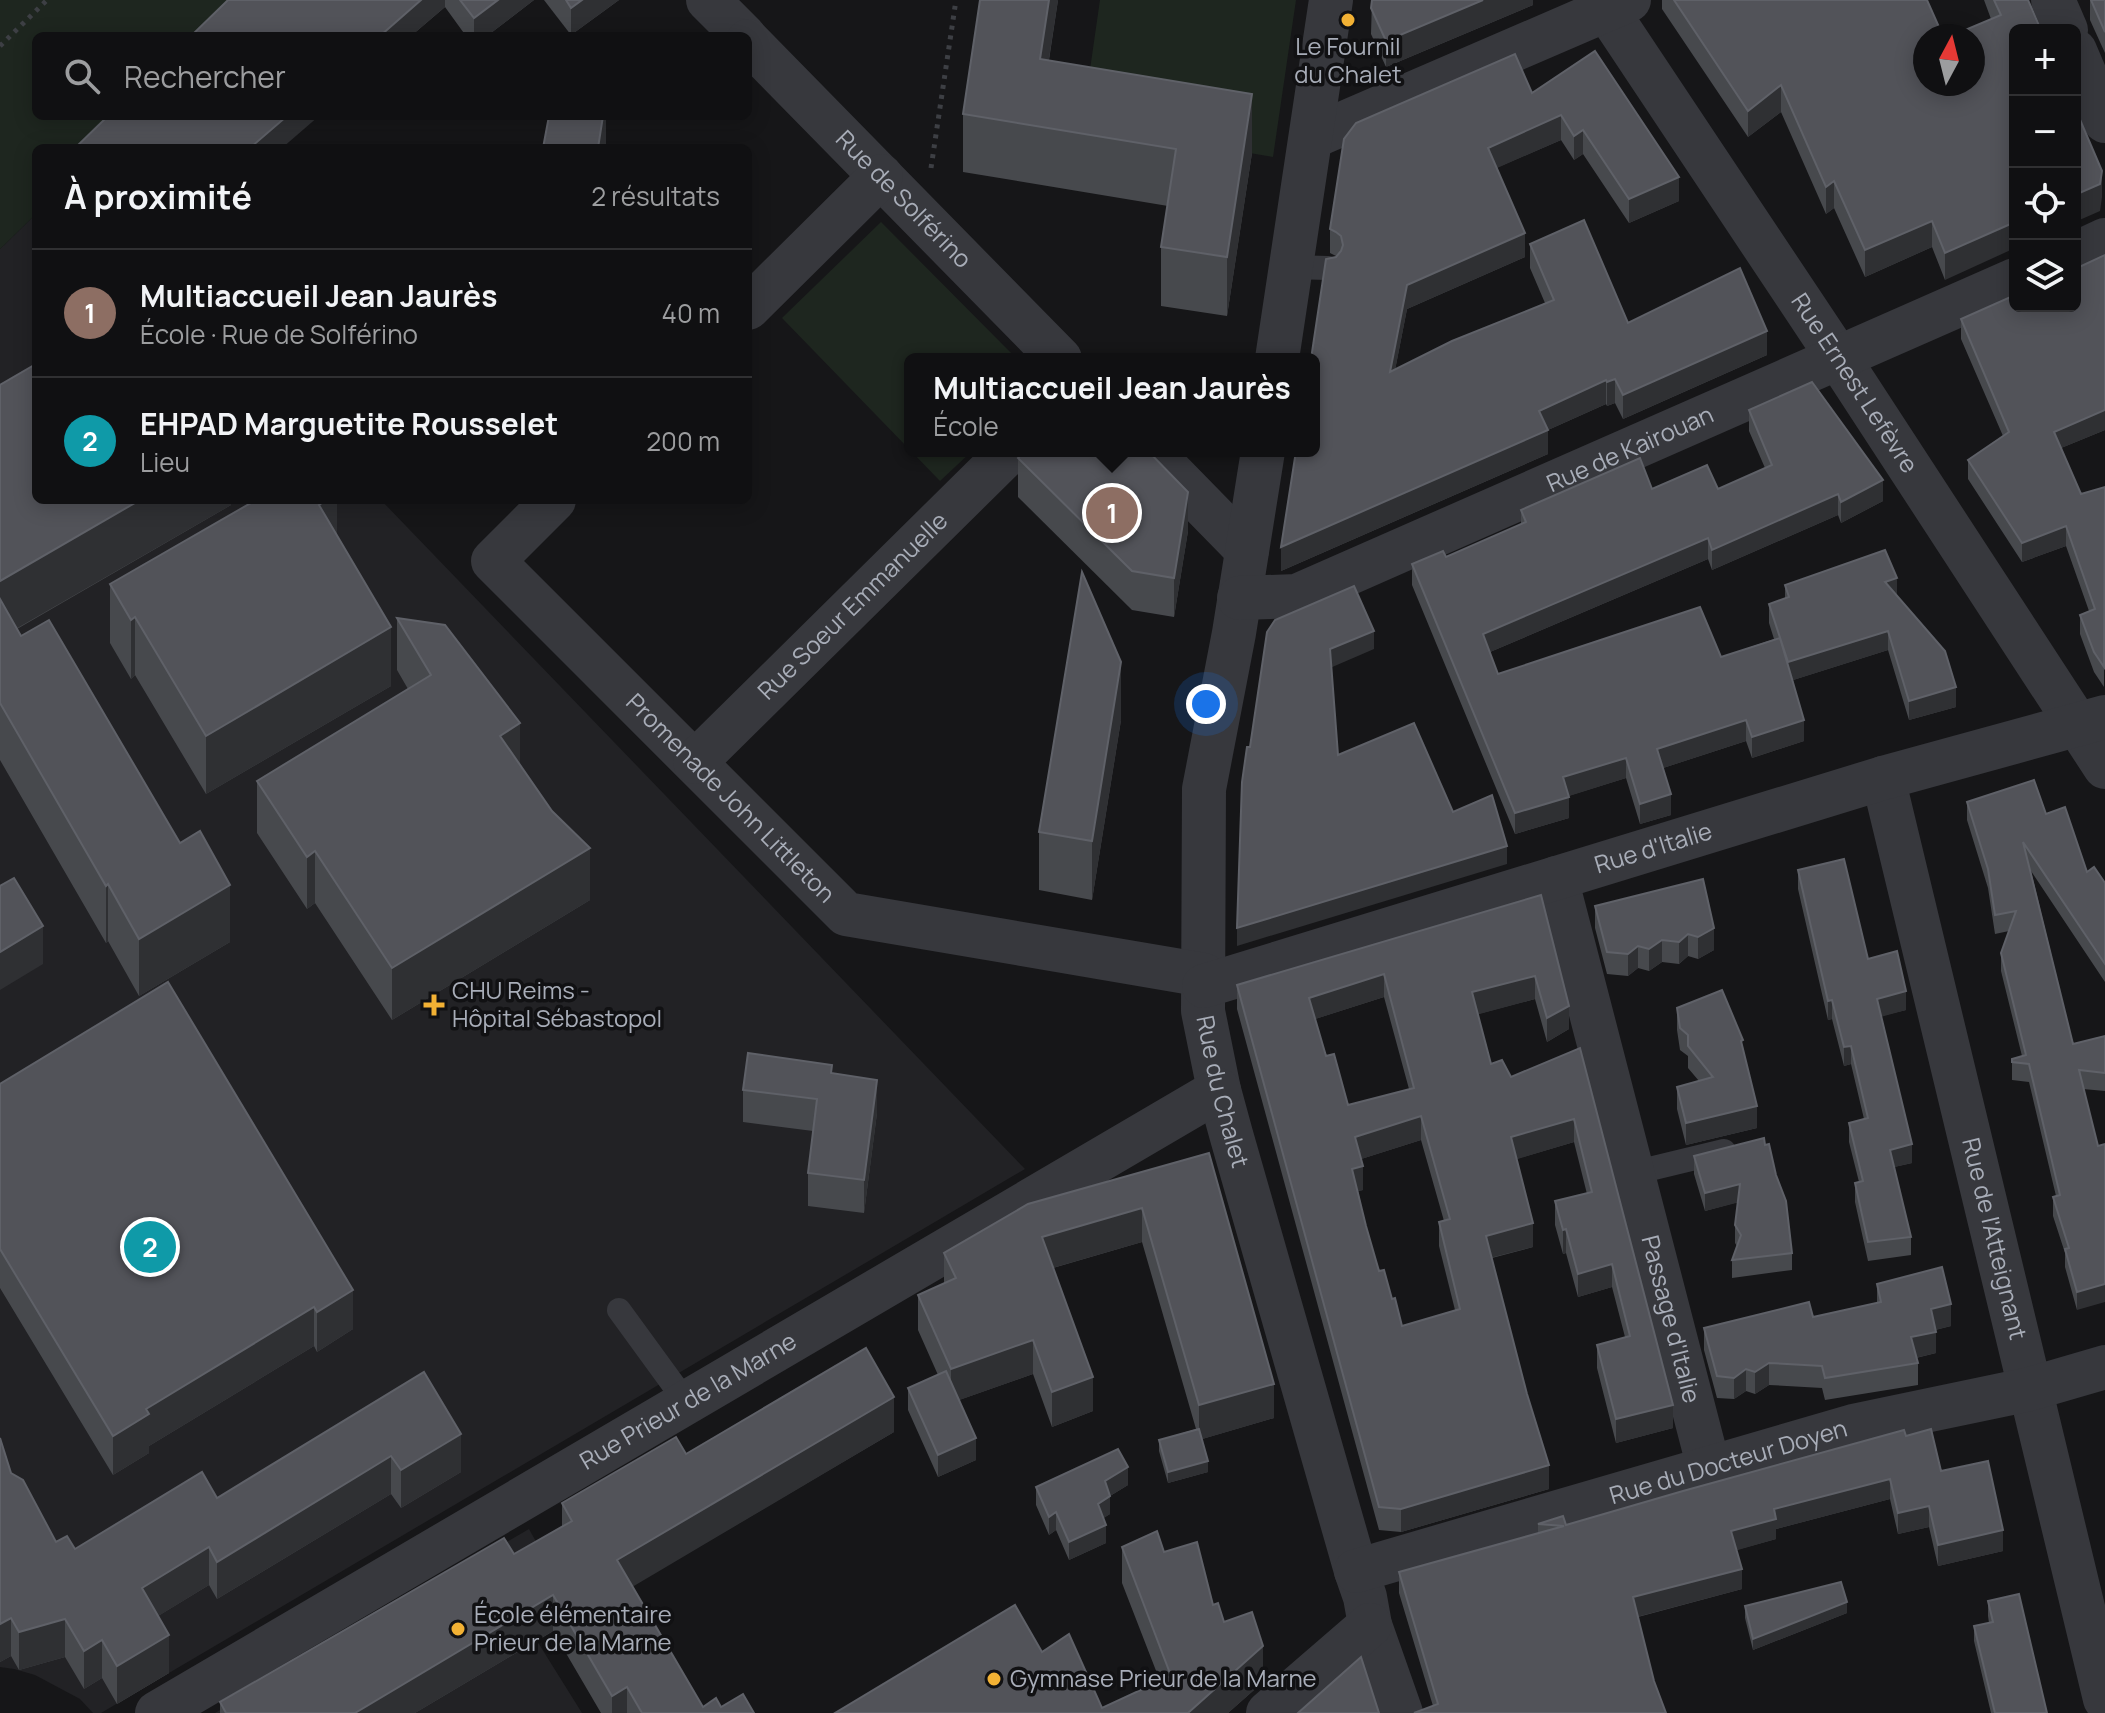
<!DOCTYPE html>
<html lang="fr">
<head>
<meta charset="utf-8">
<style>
	body { margin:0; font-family:Manrope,sans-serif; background:#1e1e20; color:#f1f3f6 }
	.controls { position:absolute; right:24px; top:24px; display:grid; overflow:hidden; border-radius:12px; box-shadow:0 4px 20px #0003 }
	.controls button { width:72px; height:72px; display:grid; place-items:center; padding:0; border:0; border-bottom:2px solid #303032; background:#101012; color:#f1f3f6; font:40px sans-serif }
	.compass { position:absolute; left:1913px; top:24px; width:72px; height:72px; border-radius:50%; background:#101012; box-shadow:0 4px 20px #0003; rotate:7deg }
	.you { position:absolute; left:1206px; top:704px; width:28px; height:28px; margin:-20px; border:6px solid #fff; border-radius:50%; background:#1a73e8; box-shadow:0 0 0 12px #1a73e833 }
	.badge { display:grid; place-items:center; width:52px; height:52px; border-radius:50%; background:#8c9099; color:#fff; font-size:26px; font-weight:700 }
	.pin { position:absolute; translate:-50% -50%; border:4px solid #fff; box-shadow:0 2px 8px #0006 }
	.popup { position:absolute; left:904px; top:353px; width:416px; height:104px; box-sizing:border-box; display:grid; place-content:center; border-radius:12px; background:#101012; filter:drop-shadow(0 2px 6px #0005); font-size:26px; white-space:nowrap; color:#9c9d9f }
	.popup b { font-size:30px; color:#f1f3f6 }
	.popup::after { content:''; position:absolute; left:50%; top:100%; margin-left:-16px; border:16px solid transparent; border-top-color:#101012 }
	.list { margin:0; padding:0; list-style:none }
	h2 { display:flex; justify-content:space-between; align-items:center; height:104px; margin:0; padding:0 32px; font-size:34px }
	h2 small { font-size:26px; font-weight:400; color:#9c9d9f }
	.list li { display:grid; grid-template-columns:52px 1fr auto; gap:24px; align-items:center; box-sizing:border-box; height:128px; padding:0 32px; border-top:2px solid #303032 }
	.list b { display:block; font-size:30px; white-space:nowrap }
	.list p { margin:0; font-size:26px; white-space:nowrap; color:#9c9d9f }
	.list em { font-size:26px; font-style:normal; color:#9c9d9f }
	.icon { flex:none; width:44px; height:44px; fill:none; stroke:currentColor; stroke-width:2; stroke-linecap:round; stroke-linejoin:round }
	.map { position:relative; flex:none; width:2105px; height:1713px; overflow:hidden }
	.search { position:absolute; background:#101012; box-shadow:0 4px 20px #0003; left:32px; top:32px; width:720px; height:88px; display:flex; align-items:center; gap:20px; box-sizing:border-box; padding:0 28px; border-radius:12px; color:#9c9d9f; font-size:30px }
	.panel { position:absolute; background:#101012; box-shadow:0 4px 20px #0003; left:32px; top:144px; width:720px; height:360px; border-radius:12px }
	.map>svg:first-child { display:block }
</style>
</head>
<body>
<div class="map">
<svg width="2105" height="1713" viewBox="0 0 2105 1713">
	<rect width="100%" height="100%" fill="#161618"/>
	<!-- built -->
	<g fill="#222225">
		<path d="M 36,214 L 36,500 L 381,500 L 1025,1169 L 101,1713 L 93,1713 L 80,1699 L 35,1675 L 14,1669 L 0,1667 L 0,249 Z"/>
		<path d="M 529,1529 L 578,1617 L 537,1641 L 582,1713 L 215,1713 Z"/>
	</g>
	<!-- green -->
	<g fill="#1e261f">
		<path d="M 0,0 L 257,0 L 219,36 L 36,36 L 36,116 L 136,116 L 103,148 L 36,148 L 36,214 L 0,249 Z"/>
		<path d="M 1100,0 L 1296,0 L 1273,157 L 1082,125 Z"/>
		<path d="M 881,222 L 1017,359 L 910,359 L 910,450 L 782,318 Z"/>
		<path d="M 911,451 L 972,451 L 940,481 Z"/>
	</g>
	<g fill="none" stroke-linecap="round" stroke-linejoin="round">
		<!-- path -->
		<g stroke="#3d3f44" stroke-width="5" stroke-dasharray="4 6" stroke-linecap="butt">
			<path d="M 0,46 L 47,0"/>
			<path d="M 931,168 L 956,0"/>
		</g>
		<!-- service -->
		<g stroke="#37383d" stroke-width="24">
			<path d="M 1291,267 L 1328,268"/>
			<path d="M 1633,1173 L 1724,1151"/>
			<path d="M 619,1310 L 686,1402"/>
		</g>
		<!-- minor -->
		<g stroke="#37383d" stroke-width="44">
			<path d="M 708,0 L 744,36"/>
			<path id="s1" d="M 1600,0 L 1839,359 L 2105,767"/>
			<path d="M 2053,0 L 2066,30"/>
			<path id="s2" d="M 748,41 L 1060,359"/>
			<path d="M 2075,51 L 2105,121"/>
			<path d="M 1312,137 L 1629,0"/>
			<path d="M 2075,254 L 2105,240"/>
			<path d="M 748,308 L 881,176"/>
			<path d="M 1277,359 L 1331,0"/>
			<path d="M 1150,451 L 1247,550"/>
			<path id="s3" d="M 1263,451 L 1234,633 L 1204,789 L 1203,1011 L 1219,1090 L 1231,1134 L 1356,1571 L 1365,1597 L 1370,1625 L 1401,1713"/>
			<path id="s4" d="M 554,500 L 493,561 L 846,914 L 1204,975"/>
			<path id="s5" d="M 1239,598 L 1297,596 L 2015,280"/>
			<path id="s6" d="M 695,762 L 1010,451"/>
			<path id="s7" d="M 1883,778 L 2105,1699"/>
			<path id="s8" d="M 1556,878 L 1709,1468"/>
			<path id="s9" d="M 1204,986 L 1883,778 L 2105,717"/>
			<path id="s10" d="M 1356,1571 L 1853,1426 L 2030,1389 L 2105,1367"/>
			<path id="s11" d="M 157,1713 L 1219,1090"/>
			<path d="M 1268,1713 L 1370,1625"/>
		</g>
	</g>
	<!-- wall -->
	<g fill="#47494d" fill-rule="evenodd">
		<path d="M 228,0 L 534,0 L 487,36 L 466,36 L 445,7 L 411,36 L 191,36 Z"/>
		<path d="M 544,0 L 619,0 L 571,35 Z"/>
		<path d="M 1058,0 L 1049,60 L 1252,153 L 1227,316 L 1161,306 L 1161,247 L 1168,206 L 963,172 L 963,114 Z"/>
		<path d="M 1372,0 L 1533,0 L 1533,5 L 1386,67 L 1371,34 Z"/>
		<path d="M 1662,0 L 1927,0 L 1925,84 L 1991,19 L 1984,0 L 2028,0 L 1945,280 L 1932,247 L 1865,277 L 1834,208 L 1826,214 L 1781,112 L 1748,137 L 1662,9 Z"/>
		<path d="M 2090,0 L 2105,0 L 2105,53 L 2090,20 Z"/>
		<path d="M 1595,51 L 1679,201 L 1629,223 L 1583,154 L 1574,160 L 1561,140 L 1496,168 L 1525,257 L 1407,309 L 1395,370 L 1545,303 L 1530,268 L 1530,244 L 1628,323 L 1767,355 L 1623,419 L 1615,403 L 1607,406 L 1606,404 L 1548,430 L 1548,454 L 1281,571 L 1336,256 L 1330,253 L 1330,229 Z"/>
		<path d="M 2105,255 L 2105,430 L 2061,448 L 2081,494 L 2105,487 L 2104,687 L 2094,672 L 2080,634 L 2080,615 L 2089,611 L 2066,546 L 2022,562 L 1968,479 L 1968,460 L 2003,436 L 1961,339 L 1961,319 Z"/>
		<path d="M 0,385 L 231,500 L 231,505 L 17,629 L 230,942 L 139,996 L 108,941 L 106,943 L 0,760 Z"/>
		<path d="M 1749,410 L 1883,501 L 1841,523 L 1838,515 L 1712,570 L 1708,559 L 1490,652 L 1498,674 L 1721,657 L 1774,639 L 1769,623 L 1769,604 L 1785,598 L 1785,585 L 1897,595 L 1956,707 L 1909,720 L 1888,650 L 1793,680 L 1804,741 L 1752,758 L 1746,741 L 1663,768 L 1671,815 L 1640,824 L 1626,778 L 1568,796 L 1569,818 L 1515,834 L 1412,585 L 1412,564 L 1446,557 L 1521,524 L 1521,510 L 1652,489 L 1718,489 L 1765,468 L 1749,431 Z"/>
		<path d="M 1018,458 L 1188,531 L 1174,617 L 1132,610 L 1018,497 Z"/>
		<path d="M 337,500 L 337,535 L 391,686 L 206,794 L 135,675 L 131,679 L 110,643 L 110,584 Z"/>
		<path d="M 397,618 L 520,766 L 590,900 L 392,1020 L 315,903 L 307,909 L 257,833 L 257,781 L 408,689 L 397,670 Z"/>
		<path d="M 1121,720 L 1092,900 L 1039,890 L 1039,832 Z"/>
		<path d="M 1967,802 L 2046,814 L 2087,872 L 2105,883 L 2105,982 L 2031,871 L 2073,1044 L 2105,1036 L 2105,1091 L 2083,1089 L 2077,1310 L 2065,1267 L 2065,1253 L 2053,1216 L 2053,1197 L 2056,1196 L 2029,1082 L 2012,1080 L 2012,1059 L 2022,1056 L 2001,971 L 2001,953 L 2009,931 L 1995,934 L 1988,888 L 1967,820 Z"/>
		<path d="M 1798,870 L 1906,1010 L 1881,1016 L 1912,1163 L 1894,1167 L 1911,1237 L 1911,1255 L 1868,1261 L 1855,1202 L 1855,1183 L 1859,1182 L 1849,1142 L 1849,1123 L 1864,1119 L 1851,1064 L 1844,1066 L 1832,1019 L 1828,1020 L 1798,889 Z"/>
		<path d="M 1703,879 L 1714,950 L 1698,959 L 1688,956 L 1679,964 L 1662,962 L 1649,971 L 1638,968 L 1628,976 L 1607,974 L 1595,928 L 1595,906 Z"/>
		<path d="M 1541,895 L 1569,1029 L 1547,1042 L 1535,999 L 1478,1014 L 1491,1064 L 1511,1077 L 1580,1048 L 1673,1428 L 1616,1443 L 1597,1368 L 1597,1345 L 1625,1337 L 1612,1287 L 1578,1297 L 1566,1253 L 1563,1254 L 1555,1225 L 1555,1201 L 1587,1194 L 1574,1142 L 1516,1159 L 1533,1247 L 1492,1258 L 1549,1489 L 1401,1532 L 1379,1530 L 1237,1009 L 1237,985 ZM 1384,997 L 1409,1089 L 1348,1105 L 1326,1056 L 1315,1019 ZM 1421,1140 L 1444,1221 L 1439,1222 L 1439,1246 L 1455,1310 L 1402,1326 L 1392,1299 L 1379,1271 L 1366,1226 L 1358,1191 L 1363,1190 L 1361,1159 Z"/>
		<path d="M 1677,1008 L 1743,1050 L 1757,1128 L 1686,1145 L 1677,1109 L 1677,1087 L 1699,1081 L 1688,1068 L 1688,1056 L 1680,1050 L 1677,1030 Z"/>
		<path d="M 832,1074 L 877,1113 L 864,1213 L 808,1206 L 808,1173 L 813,1131 L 743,1122 L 743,1090 Z"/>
		<path d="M 0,1084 L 353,1329 L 317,1352 L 314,1346 L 149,1446 L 149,1453 L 113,1475 L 0,1288 Z"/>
		<path d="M 1209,1153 L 1274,1418 L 1202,1439 L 1208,1472 L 1168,1483 L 1159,1451 L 1159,1440 L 1196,1429 L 1142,1242 L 1053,1268 L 1093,1411 L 1052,1427 L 1033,1374 L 959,1400 L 976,1460 L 938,1477 L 908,1410 L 908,1388 L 938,1375 L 918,1330 L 918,1295 L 944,1284 L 944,1253 Z"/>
		<path d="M 1694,1156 L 1792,1253 L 1792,1270 L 1732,1278 L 1732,1260 L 1737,1246 L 1735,1243 L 1735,1225 L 1738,1202 L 1705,1211 L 1694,1174 Z"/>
		<path d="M 1877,1284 L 1951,1326 L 1935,1330 L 1936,1353 L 1916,1358 L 1918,1363 L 1918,1385 L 1825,1400 L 1822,1388 L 1769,1385 L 1755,1394 L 1746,1391 L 1734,1399 L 1717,1398 L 1704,1350 L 1704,1328 L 1813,1317 L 1877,1303 Z"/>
		<path d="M 424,1372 L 461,1472 L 401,1508 L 391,1494 L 217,1599 L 209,1585 L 158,1616 L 169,1673 L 117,1704 L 102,1678 L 84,1689 L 65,1657 L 19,1670 L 11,1656 L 0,1662 L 0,1438 L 11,1473 L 56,1542 L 75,1549 L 217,1498 Z"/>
		<path d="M 894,1432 L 632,1586 L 703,1707 L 721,1707 L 754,1713 L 601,1713 L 553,1631 L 415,1713 L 220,1713 L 220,1702 L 514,1554 L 562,1527 L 562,1503 L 686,1454 Z"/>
		<path d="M 1906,1436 L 1941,1471 L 2003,1551 L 1938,1566 L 1929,1527 L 1898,1534 L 1890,1499 L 1776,1529 L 1776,1539 L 1736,1550 L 1742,1589 L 1638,1617 L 1654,1681 L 1433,1706 L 1399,1593 L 1399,1572 L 1538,1533 L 1538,1524 L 1566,1525 Z"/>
		<path d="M 1128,1485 L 1110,1496 L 1110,1514 L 1103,1518 L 1106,1543 L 1069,1560 L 1056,1530 L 1049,1535 L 1036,1505 L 1036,1487 Z"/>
		<path d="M 1122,1547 L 1164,1552 L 1213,1605 L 1263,1682 L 1228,1713 L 835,1713 L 1042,1652 L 1102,1708 L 1160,1681 L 1122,1583 Z"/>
		<path d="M 1988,1601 L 2047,1713 L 1991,1713 L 1974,1641 L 1974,1626 L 1989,1623 L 1988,1616 Z"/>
		<path d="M 1745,1606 L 1847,1613 L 1753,1650 L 1745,1618 Z"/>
	</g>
	<!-- shaded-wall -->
	<g fill="#2f3033">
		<path d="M 421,0 L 445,0 L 445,7 L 411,36 L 380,36 Z"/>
		<path d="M 498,0 L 534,0 L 487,36 L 474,36 L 474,18 Z"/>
		<path d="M 582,0 L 619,0 L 571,35 L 571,8 Z"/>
		<path d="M 1049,0 L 1058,0 L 1040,117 L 1040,59 Z"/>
		<path d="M 1483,0 L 1533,0 L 1533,5 L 1386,67 L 1386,41 Z"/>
		<path d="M 1781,85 L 1781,112 L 1748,137 L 1748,111 Z"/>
		<path d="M 1252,94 L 1252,153 L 1227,316 L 1227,257 Z"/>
		<path d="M 1561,115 L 1561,140 L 1488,172 L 1488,148 Z"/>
		<path d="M 287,116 L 319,116 L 282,148 L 250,148 Z"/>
		<path d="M 603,116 L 606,116 L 606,148 L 598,148 Z"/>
		<path d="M 1583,130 L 1583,154 L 1574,160 L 1574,136 Z"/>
		<path d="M 2102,171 L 2102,197 L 2100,211 L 2075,222 L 2075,195 Z"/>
		<path d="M 1679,177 L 1679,201 L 1629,223 L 1629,199 Z"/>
		<path d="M 1834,181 L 1834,208 L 1826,214 L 1826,187 Z"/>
		<path d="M 1932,221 L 1932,247 L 1865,277 L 1865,250 Z"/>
		<path d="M 2015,222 L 2015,248 L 1945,280 L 1945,253 Z"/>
		<path d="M 1525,233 L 1525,257 L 1407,309 L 1390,396 L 1390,372 L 1407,285 Z"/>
		<path d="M 1767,331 L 1767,355 L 1623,419 L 1623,395 Z"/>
		<path d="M 1615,379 L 1615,403 L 1607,406 L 1607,382 Z"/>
		<path d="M 1606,380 L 1606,404 L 1548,430 L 1548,454 L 1281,571 L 1281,547 L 1539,411 Z"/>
		<path d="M 2105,410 L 2105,430 L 2054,451 L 2054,432 Z"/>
		<path d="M 1883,480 L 1883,501 L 1841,523 L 1841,502 Z"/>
		<path d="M 1188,492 L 1188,531 L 1174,617 L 1174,578 Z"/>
		<path d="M 1838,494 L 1838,515 L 1712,570 L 1712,550 Z"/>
		<path d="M 140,500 L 231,500 L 231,505 L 0,638 L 0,581 Z"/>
		<path d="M 326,500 L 337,500 L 337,551 L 319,505 Z"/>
		<path d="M 2066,526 L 2066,546 L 2022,562 L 2022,543 Z"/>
		<path d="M 1708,538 L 1708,559 L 1483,655 L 1483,634 Z"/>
		<path d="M 1897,578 L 1897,598 L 1885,582 Z"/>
		<path d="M 135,617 L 135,675 L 131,679 L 131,620 Z"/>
		<path d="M 391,627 L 391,686 L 206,794 L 206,736 Z"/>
		<path d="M 1374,631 L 1374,649 L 1330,668 L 1330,649 Z"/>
		<path d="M 1888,631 L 1888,650 L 1787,682 L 1787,662 Z"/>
		<path d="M 1121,662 L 1121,720 L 1092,900 L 1092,841 Z"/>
		<path d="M 1956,687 L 1956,707 L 1909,720 L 1909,701 Z"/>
		<path d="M 1746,720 L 1746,741 L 1657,770 L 1657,749 Z"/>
		<path d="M 1804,720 L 1804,741 L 1752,758 L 1752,737 Z"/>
		<path d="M 520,723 L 520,775 L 500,736 Z"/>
		<path d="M 1626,758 L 1626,778 L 1563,798 L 1563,777 Z"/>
		<path d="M 1671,794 L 1671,815 L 1640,824 L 1640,804 Z"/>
		<path d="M 1569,797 L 1569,818 L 1515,834 L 1515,813 Z"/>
		<path d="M 1507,846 L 1507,864 L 1237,946 L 1237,928 Z"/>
		<path d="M 590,848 L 590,900 L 392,1020 L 392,968 Z"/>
		<path d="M 315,851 L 315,903 L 307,909 L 307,857 Z"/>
		<path d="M 108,884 L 108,941 L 106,943 L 106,886 Z"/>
		<path d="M 230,885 L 230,942 L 139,996 L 139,939 Z"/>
		<path d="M 43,926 L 43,964 L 0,990 L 0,952 Z"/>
		<path d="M 1714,928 L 1714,950 L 1698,959 L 1698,937 Z"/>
		<path d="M 1688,934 L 1688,956 L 1679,964 L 1679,942 Z"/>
		<path d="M 1662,940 L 1662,962 L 1649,971 L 1649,949 Z"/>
		<path d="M 1638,946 L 1638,968 L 1628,976 L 1628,954 Z"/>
		<path d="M 1384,974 L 1384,997 L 1309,1021 L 1309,998 Z"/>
		<path d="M 1535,976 L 1535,999 L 1472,1016 L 1472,992 Z"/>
		<path d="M 1906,991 L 1906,1010 L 1877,1018 L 1877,999 Z"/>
		<path d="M 1832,1000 L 1832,1019 L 1828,1020 L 1828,1001 Z"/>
		<path d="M 1569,1006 L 1569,1029 L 1547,1042 L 1547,1018 Z"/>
		<path d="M 1851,1046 L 1851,1064 L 1844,1066 L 1844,1047 Z"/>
		<path d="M 877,1080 L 877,1113 L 864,1213 L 864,1180 Z"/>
		<path d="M 1757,1106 L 1757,1128 L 1686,1145 L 1686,1123 Z"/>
		<path d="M 1421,1116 L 1421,1140 L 1355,1161 L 1355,1137 Z"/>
		<path d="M 1574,1119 L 1574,1142 L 1511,1161 L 1511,1137 Z"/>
		<path d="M 1912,1144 L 1912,1163 L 1890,1168 L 1890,1150 Z"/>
		<path d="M 1363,1166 L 1363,1190 L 1352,1193 L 1352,1169 Z"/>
		<path d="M 1740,1184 L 1740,1202 L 1705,1211 L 1705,1193 Z"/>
		<path d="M 1142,1208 L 1142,1242 L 1042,1271 L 1042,1237 Z"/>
		<path d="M 1533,1223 L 1533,1247 L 1486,1259 L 1486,1236 Z"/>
		<path d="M 1566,1229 L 1566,1253 L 1563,1254 L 1563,1230 Z"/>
		<path d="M 1612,1264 L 1612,1287 L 1578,1297 L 1578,1274 Z"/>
		<path d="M 2105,1284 L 2105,1302 L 2077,1310 L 2077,1292 Z"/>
		<path d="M 353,1290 L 353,1329 L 317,1352 L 317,1312 Z"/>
		<path d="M 1951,1304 L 1951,1326 L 1931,1331 L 1931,1309 Z"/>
		<path d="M 314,1307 L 314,1346 L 149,1446 L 149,1453 L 113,1475 L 113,1436 L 146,1409 Z"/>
		<path d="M 1936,1332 L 1936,1353 L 1911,1359 L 1911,1337 Z"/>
		<path d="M 1033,1340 L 1033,1374 L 951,1403 L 951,1369 Z"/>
		<path d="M 1769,1363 L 1769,1385 L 1755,1394 L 1755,1372 Z"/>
		<path d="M 1746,1369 L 1746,1391 L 1734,1399 L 1734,1378 Z"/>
		<path d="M 1093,1377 L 1093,1411 L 1052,1427 L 1052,1392 Z"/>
		<path d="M 1274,1384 L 1274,1418 L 1199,1440 L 1199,1405 Z"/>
		<path d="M 894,1397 L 894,1432 L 617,1596 L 617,1560 Z"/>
		<path d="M 1673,1405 L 1673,1428 L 1616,1443 L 1616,1419 Z"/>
		<path d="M 461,1434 L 461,1472 L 401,1508 L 401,1470 Z"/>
		<path d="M 976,1438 L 976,1460 L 938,1477 L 938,1455 Z"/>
		<path d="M 391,1456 L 391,1494 L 217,1599 L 217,1562 Z"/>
		<path d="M 1208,1461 L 1208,1472 L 1168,1483 L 1168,1472 Z"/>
		<path d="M 1549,1465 L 1549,1489 L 1401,1532 L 1401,1509 Z"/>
		<path d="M 1128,1467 L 1128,1485 L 1110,1496 L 1110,1514 L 1098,1522 L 1098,1504 L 1105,1481 Z"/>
		<path d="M 1890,1479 L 1890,1499 L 1776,1529 L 1776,1539 L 1731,1552 L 1731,1531 L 1774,1509 Z"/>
		<path d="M 1929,1506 L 1929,1527 L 1898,1534 L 1898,1513 Z"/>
		<path d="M 1056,1512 L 1056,1530 L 1049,1535 L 1049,1517 Z"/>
		<path d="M 1106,1525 L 1106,1543 L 1069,1560 L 1069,1542 Z"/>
		<path d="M 2003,1530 L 2003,1551 L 1938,1566 L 1938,1545 Z"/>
		<path d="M 209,1547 L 209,1585 L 142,1626 L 142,1588 Z"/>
		<path d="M 1742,1569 L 1742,1589 L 1633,1618 L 1633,1597 Z"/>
		<path d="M 553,1595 L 553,1631 L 415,1713 L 355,1713 Z"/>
		<path d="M 1847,1602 L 1847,1613 L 1753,1650 L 1753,1639 Z"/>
		<path d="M 11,1618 L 11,1656 L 0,1662 L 0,1624 Z"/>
		<path d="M 65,1619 L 65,1657 L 19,1670 L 19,1632 Z"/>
		<path d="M 169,1635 L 169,1673 L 117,1704 L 117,1666 Z"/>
		<path d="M 102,1640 L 102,1678 L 84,1689 L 84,1651 Z"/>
		<path d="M 1263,1646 L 1263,1682 L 1228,1713 L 1188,1713 Z"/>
		<path d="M 627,1687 L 627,1713 L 612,1713 L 612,1696 Z"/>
	</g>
	<!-- building -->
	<g fill="#525359" stroke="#5f6168" stroke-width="2" fill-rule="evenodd">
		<path d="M 228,0 L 421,0 L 380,36 L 191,36 Z"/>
		<path d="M 460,0 L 498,0 L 474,18 Z"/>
		<path d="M 566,0 L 582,0 L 571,8 Z"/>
		<path d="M 980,0 L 1049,0 L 1040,59 L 1252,94 L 1227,257 L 1161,247 L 1176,149 L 963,114 Z"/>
		<path d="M 1372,0 L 1483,0 L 1386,41 L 1371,8 Z"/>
		<path d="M 1674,0 L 1927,0 L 1943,36 L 1925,36 L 1925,84 L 1973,84 L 1973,36 L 1951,36 L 2001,15 L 1994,0 L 2028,0 L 2041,30 L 2015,30 L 2015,222 L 1945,253 L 1932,221 L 1865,250 L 1834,181 L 1826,187 L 1781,85 L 1748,111 Z"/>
		<path d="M 2091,0 L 2105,0 L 2105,32 Z"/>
		<path d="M 1595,51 L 1679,177 L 1629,199 L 1583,130 L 1574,136 L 1561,115 L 1488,148 L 1525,233 L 1407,285 L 1390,372 L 1452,341 L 1554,300 L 1530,244 L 1584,220 L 1628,323 L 1740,268 L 1767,331 L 1623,395 L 1615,379 L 1607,382 L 1606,380 L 1539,411 L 1548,430 L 1281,547 L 1296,451 L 1314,451 L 1314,359 L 1311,359 L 1326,259 L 1336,257 L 1341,251 L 1343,245 L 1341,236 L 1336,232 L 1330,229 L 1344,139 L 1356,123 L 1515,54 L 1532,93 Z"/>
		<path d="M 2075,108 L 2102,171 L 2100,184 L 2075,195 Z"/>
		<path d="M 108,116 L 287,116 L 250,148 L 75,148 Z"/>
		<path d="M 549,116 L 603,116 L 598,148 L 543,148 Z"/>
		<path d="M 2105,255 L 2105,410 L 2054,432 L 2081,494 L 2105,487 L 2104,667 L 2094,652 L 2080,615 L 2095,609 L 2066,526 L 2022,543 L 1968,460 L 2009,432 L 1961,319 L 2015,295 L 2015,306 L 2075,306 L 2075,269 Z"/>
		<path d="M 36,364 L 36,500 L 140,500 L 0,581 L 0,385 Z"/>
		<path d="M 1812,382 L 1883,480 L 1841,502 L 1838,494 L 1712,550 L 1708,538 L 1483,634 L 1498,674 L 1700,607 L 1721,657 L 1780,638 L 1804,720 L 1752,737 L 1746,720 L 1657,749 L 1671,794 L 1640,804 L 1626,758 L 1563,777 L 1569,797 L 1515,813 L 1412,564 L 1443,551 L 1446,557 L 1526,522 L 1521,510 L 1640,458 L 1652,489 L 1707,465 L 1718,489 L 1772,465 L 1749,410 Z"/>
		<path d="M 1025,451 L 1148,451 L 1188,492 L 1174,578 L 1132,571 L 1018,458 Z"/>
		<path d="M 256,500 L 326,500 L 319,505 L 391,627 L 206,736 L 135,617 L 131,620 L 110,584 Z"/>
		<path d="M 1885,550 L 1897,578 L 1885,582 L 1945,651 L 1956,687 L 1909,701 L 1888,631 L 1788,662 L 1769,604 L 1789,597 L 1785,585 Z"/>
		<path d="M 1082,572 L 1121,662 L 1092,841 L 1039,832 Z"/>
		<path d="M 1354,586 L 1374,631 L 1330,649 L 1338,755 L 1414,723 L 1453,812 L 1492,795 L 1507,846 L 1237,928 L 1242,782 L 1247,747 L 1250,747 L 1267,632 L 1275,620 Z"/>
		<path d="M 0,599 L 21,636 L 49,620 L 180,843 L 200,831 L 230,885 L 139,939 L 108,884 L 106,886 L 0,703 Z"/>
		<path d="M 397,618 L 445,625 L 520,723 L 500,736 L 552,811 L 590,848 L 392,968 L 315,851 L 307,857 L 257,781 L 431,675 Z"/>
		<path d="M 2034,780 L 2046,814 L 2065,807 L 2087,872 L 2094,867 L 2105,883 L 2105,964 L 2023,842 L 2073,1044 L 2105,1036 L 2105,1073 L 2079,1070 L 2098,1146 L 2105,1144 L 2105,1284 L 2077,1292 L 2065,1249 L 2069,1248 L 2053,1197 L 2060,1195 L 2029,1064 L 2012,1062 L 2012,1059 L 2026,1055 L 2001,953 L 2016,911 L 1995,915 L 1988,869 L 1967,802 Z"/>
		<path d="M 1844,859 L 1868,959 L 1897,951 L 1906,991 L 1877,999 L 1912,1144 L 1890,1150 L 1911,1237 L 1868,1242 L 1855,1183 L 1863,1181 L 1849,1123 L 1868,1118 L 1851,1046 L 1844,1047 L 1832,1000 L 1828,1001 L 1798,870 Z"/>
		<path d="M 14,878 L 43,926 L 0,952 L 0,886 Z"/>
		<path d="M 1703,879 L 1714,928 L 1698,937 L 1688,934 L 1679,942 L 1662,940 L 1649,949 L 1638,946 L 1628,954 L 1607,952 L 1595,906 Z"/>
		<path d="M 1541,895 L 1569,1006 L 1547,1018 L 1535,976 L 1472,992 L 1491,1064 L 1502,1060 L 1511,1077 L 1580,1048 L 1673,1405 L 1616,1419 L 1597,1345 L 1630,1336 L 1612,1264 L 1578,1274 L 1566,1229 L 1563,1230 L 1555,1201 L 1592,1192 L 1574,1119 L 1511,1137 L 1533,1223 L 1486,1236 L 1527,1394 L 1549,1465 L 1401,1509 L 1379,1507 L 1237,985 ZM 1384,974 L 1414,1088 L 1348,1105 L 1334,1054 L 1326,1056 L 1309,998 ZM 1421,1116 L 1450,1219 L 1439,1222 L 1460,1309 L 1402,1326 L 1395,1298 L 1392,1299 L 1384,1270 L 1379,1271 L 1366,1226 L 1352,1169 L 1363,1166 L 1355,1137 Z"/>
		<path d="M 168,982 L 353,1290 L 317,1312 L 314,1307 L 146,1409 L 149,1414 L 113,1436 L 0,1249 L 0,1084 Z"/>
		<path d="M 1722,990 L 1743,1040 L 1741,1041 L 1757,1106 L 1686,1123 L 1677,1087 L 1713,1077 L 1688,1046 L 1688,1035 L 1680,1028 L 1677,1008 Z"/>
		<path d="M 748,1053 L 832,1065 L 831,1073 L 877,1080 L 864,1180 L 808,1173 L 817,1099 L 743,1090 Z"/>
		<path d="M 1764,1138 L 1765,1145 L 1769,1144 L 1776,1175 L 1786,1201 L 1792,1253 L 1732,1260 L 1741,1235 L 1735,1225 L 1740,1184 L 1705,1193 L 1694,1156 Z"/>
		<path d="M 1209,1153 L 1274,1384 L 1199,1405 L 1142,1208 L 1042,1237 L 1093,1377 L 1052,1392 L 1033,1340 L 951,1369 L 918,1295 L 956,1278 L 944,1253 L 1028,1204 Z"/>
		<path d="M 1942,1267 L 1951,1304 L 1931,1309 L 1936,1332 L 1911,1337 L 1918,1363 L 1825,1378 L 1822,1366 L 1769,1363 L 1755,1372 L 1746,1369 L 1734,1378 L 1717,1376 L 1704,1328 L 1809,1302 L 1813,1317 L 1881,1302 L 1877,1284 Z"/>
		<path d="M 866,1348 L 894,1397 L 617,1560 L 703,1707 L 716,1698 L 721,1707 L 743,1694 L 754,1713 L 642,1713 L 627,1687 L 612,1696 L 553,1595 L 355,1713 L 226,1713 L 220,1702 L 504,1538 L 514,1554 L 572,1521 L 562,1503 L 676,1437 L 686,1454 Z"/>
		<path d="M 946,1371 L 976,1438 L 938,1455 L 908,1388 Z"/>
		<path d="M 424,1372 L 461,1434 L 401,1470 L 391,1456 L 217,1562 L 209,1547 L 142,1588 L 169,1635 L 117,1666 L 102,1640 L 84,1651 L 65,1619 L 19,1632 L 11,1618 L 0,1624 L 0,1438 L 11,1473 L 23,1480 L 56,1542 L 67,1536 L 75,1549 L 202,1472 L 217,1498 Z"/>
		<path d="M 1199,1429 L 1208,1461 L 1168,1472 L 1159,1440 Z"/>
		<path d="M 1931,1429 L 1941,1471 L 1988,1461 L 2003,1530 L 1938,1545 L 1929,1506 L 1898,1513 L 1890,1479 L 1774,1509 L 1776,1519 L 1731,1531 L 1742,1569 L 1633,1597 L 1654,1681 L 1666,1713 L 1414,1713 L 1438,1704 L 1399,1572 L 1564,1526 L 1538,1524 L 1563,1516 L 1566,1525 L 1683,1491 L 1904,1430 L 1906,1436 Z"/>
		<path d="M 1118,1449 L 1128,1467 L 1105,1481 L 1110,1496 L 1098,1504 L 1106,1525 L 1069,1542 L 1056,1512 L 1049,1517 L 1036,1487 Z"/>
		<path d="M 1157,1531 L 1164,1552 L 1197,1542 L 1213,1605 L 1218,1603 L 1224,1622 L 1252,1612 L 1263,1646 L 1188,1713 L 835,1713 L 1015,1605 L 1042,1652 L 1069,1634 L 1102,1708 L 1171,1676 L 1122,1547 Z"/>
		<path d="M 1841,1582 L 1847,1602 L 1753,1639 L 1745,1606 Z"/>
		<path d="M 2019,1594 L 2047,1713 L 1995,1713 L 1974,1626 L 1993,1622 L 1988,1601 Z"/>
		<path d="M 1361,1657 L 1379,1713 L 1298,1713 Z"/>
	</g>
	<!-- markers -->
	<g fill="#f2b134" stroke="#111113" stroke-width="3">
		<circle cx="1348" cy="20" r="8"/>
		<path d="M430 993h8v8h8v8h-8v8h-8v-8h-8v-8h8z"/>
		<circle cx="458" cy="1629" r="8"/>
		<circle cx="994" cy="1679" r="8"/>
	</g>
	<g text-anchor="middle" stroke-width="7" stroke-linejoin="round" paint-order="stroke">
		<!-- poi labels -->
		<g font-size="24" fill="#a8adb8" stroke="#111113" text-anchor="start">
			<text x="1348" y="55" text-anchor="middle">Le Fournil<tspan x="1348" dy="28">du Chalet</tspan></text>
			<text x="452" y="999">CHU Reims -<tspan x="452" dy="28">Hôpital Sébastopol</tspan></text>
			<text x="474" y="1623">École élémentaire<tspan x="474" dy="28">Prieur de la Marne</tspan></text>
			<text x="1010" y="1687">Gymnase Prieur de la Marne</text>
		</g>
		<!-- street labels -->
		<g font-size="24" fill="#a8adb8" stroke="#111113">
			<text dy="8" stroke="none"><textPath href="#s2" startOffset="222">Rue de Solférino</textPath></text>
			<text dy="8" stroke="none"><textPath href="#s1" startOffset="460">Rue Ernest Lefèvre</textPath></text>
			<text dy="8" stroke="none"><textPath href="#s5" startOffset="422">Rue de Kairouan</textPath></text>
			<text dy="8" stroke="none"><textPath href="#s6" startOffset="222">Rue Soeur Emmanuelle</textPath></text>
			<text dy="8" stroke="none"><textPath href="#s4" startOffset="422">Promenade John Littleton</textPath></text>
			<text dy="8" stroke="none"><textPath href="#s9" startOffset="470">Rue d'Italie</textPath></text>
			<text dy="8" stroke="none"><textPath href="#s3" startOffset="648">Rue du Chalet</textPath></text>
			<text dy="8" stroke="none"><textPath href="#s7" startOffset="474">Rue de l'Atteignant</textPath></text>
			<text dy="8" stroke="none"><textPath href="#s8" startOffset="456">Passage d'Italie</textPath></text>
			<text dy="8" stroke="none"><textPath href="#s11" startOffset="616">Rue Prieur de la Marne</textPath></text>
			<text dy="8" stroke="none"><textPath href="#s10" startOffset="388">Rue du Docteur Doyen</textPath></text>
		</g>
	</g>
</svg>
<div class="controls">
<button>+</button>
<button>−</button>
<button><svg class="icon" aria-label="locate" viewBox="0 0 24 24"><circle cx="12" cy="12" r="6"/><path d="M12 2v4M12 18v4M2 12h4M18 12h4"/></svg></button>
<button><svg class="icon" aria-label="layers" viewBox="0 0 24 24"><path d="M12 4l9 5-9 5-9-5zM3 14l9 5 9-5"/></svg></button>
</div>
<svg class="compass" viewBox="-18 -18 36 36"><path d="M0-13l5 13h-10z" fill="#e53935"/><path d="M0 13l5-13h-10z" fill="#9c9d9f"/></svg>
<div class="you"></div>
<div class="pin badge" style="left:1112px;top:513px;background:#8d6e63">1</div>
<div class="popup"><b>Multiaccueil Jean Jaurès</b>École</div>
<div class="pin badge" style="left:150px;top:1247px;background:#0f9aa8">2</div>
<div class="search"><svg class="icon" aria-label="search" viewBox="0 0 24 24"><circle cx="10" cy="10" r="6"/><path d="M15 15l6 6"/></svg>Rechercher</div>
<section class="panel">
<h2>À proximité<small>2 résultats</small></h2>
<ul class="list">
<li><span class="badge" style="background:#8d6e63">1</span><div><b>Multiaccueil Jean Jaurès</b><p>École · Rue de Solférino</p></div><em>40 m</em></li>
<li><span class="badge" style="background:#0f9aa8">2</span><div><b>EHPAD Marguetite Rousselet</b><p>Lieu</p></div><em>200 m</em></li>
</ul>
</section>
</div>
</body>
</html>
